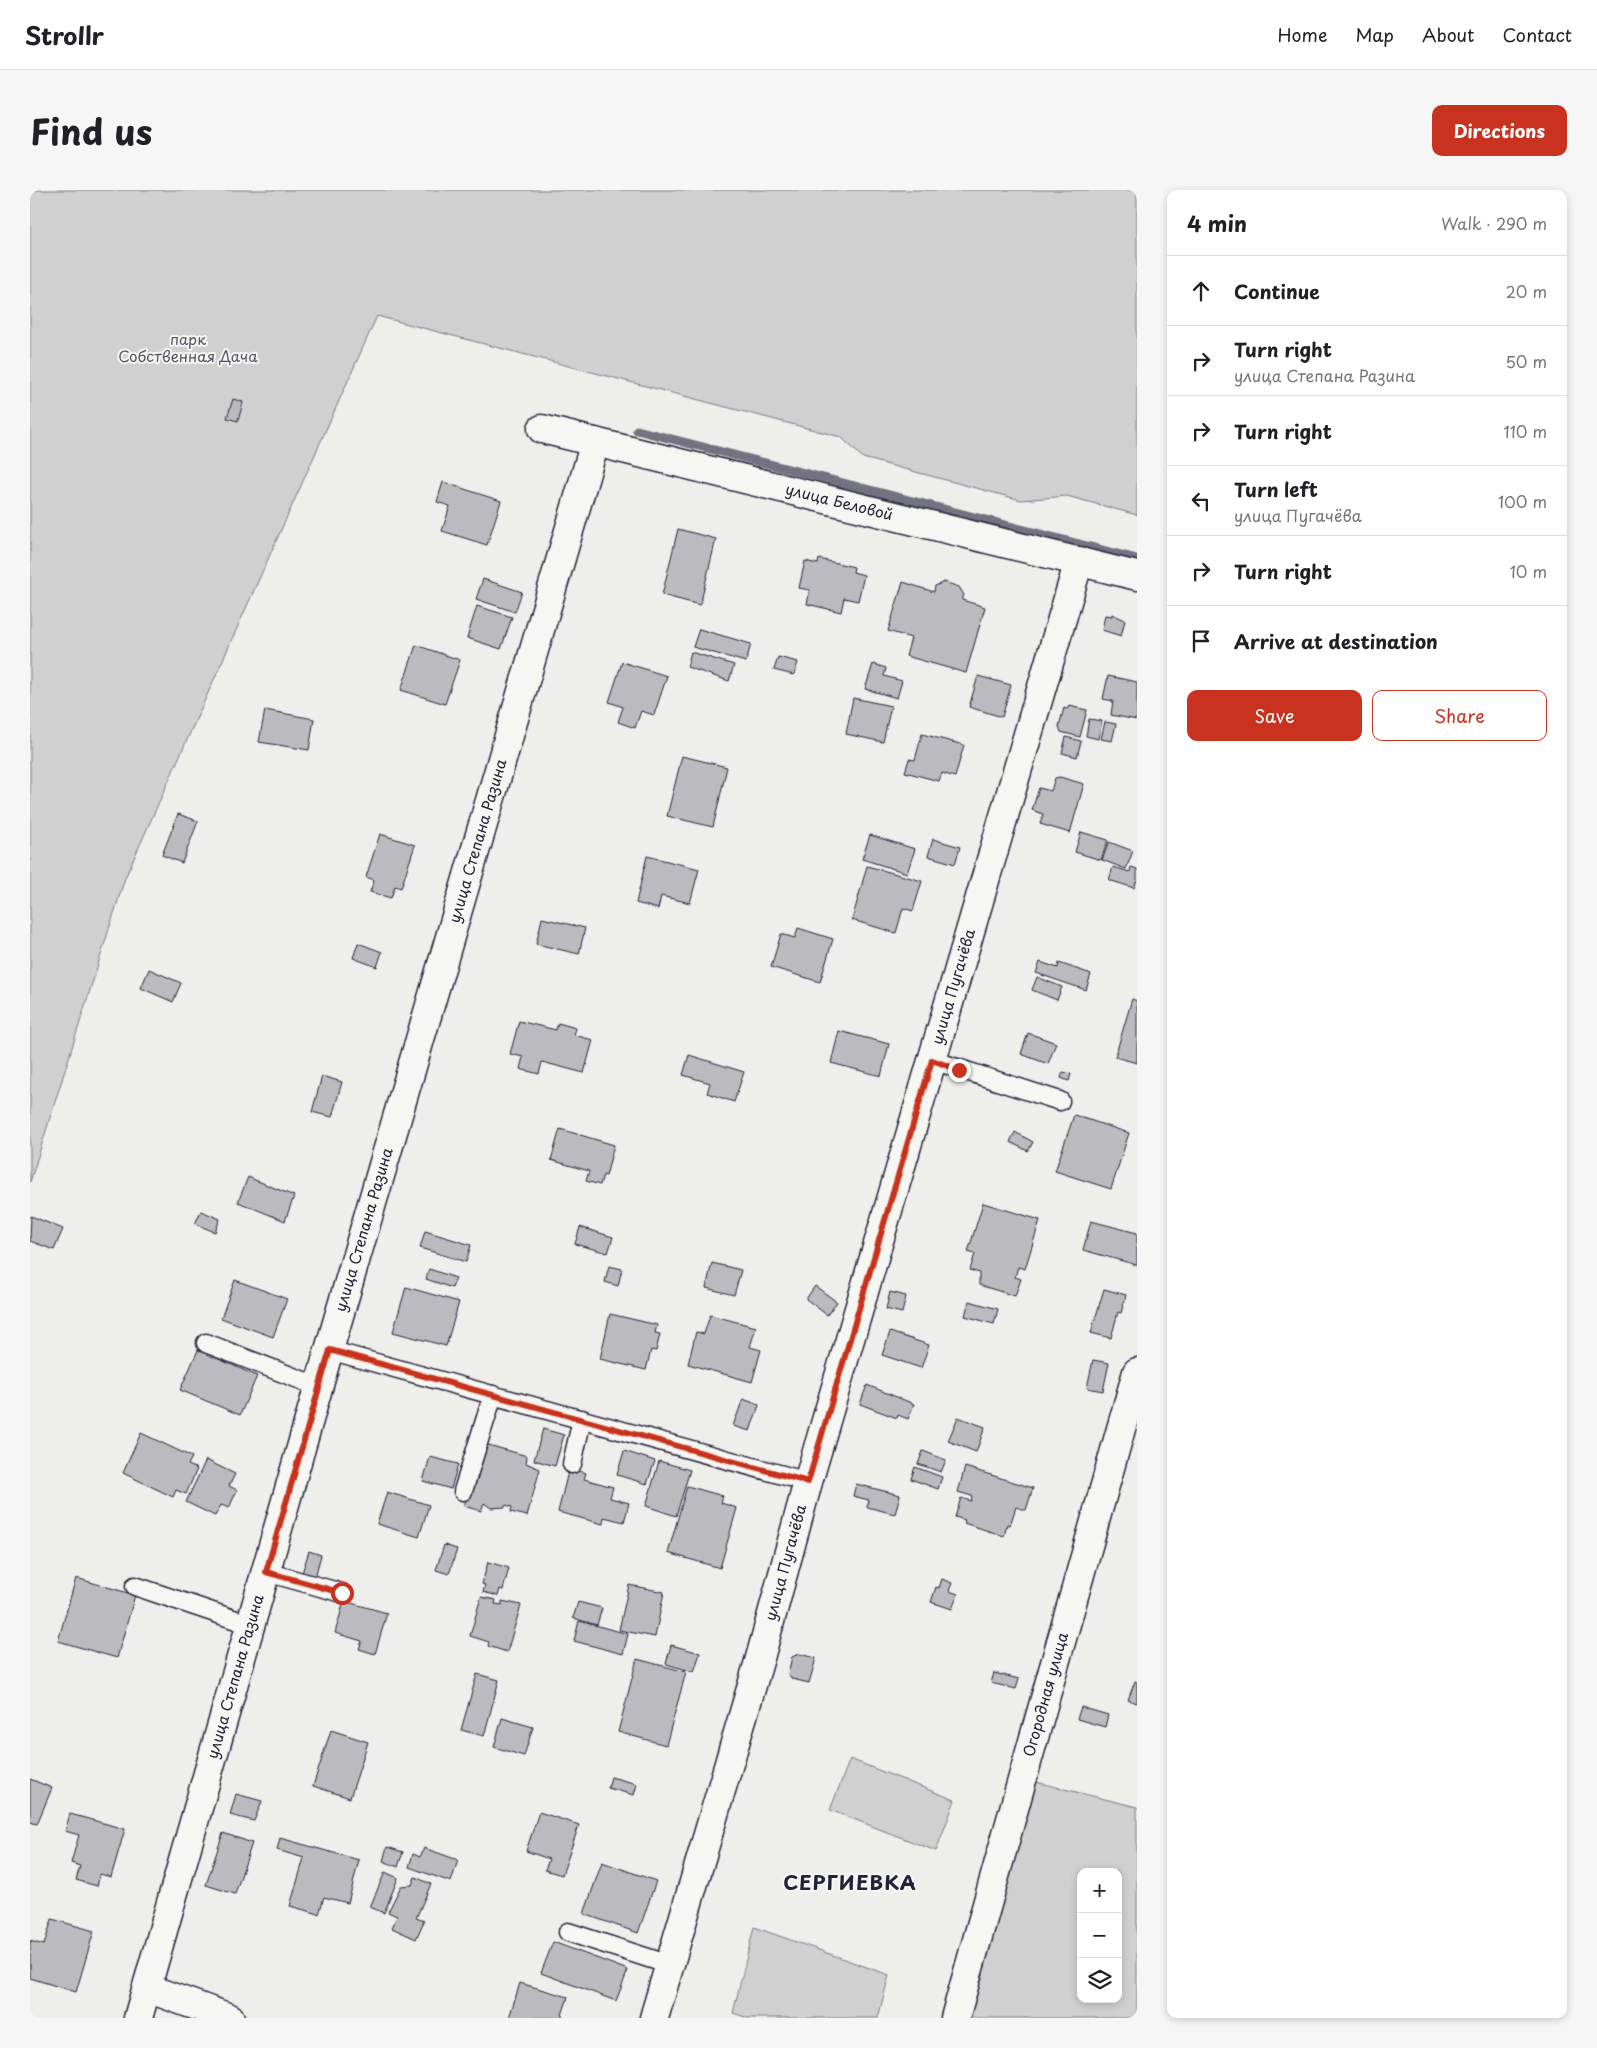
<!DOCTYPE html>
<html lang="en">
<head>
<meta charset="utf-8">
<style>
	body { margin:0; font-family:"Playpen Sans",sans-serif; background:#f6f6f6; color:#202124 }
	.controls { position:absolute; right:15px; bottom:15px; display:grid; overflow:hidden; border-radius:10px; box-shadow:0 2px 8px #0003 }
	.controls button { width:45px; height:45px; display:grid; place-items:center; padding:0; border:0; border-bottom:1px solid #e0e0e0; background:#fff; color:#202124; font:25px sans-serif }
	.stop { position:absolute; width:15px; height:15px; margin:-11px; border:4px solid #c8321e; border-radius:50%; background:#fff }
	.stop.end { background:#c8321e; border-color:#fff; box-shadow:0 1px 5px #0008 }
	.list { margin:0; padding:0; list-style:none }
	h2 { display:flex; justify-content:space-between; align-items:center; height:65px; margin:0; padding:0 20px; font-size:21px }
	h2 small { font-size:16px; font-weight:400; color:#757577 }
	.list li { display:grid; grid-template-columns:32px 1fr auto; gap:15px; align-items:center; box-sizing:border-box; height:70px; padding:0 20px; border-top:1px solid #e0e0e0 }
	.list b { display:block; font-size:19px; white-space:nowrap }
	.list p { margin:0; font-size:16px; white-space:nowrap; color:#757577 }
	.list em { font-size:16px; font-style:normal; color:#757577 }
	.actions { display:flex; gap:10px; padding:15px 20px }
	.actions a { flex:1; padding:11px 0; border:1px solid #c8321e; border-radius:10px; text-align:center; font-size:18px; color:#c8321e }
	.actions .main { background:#c8321e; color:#fff }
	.icon { flex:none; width:28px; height:28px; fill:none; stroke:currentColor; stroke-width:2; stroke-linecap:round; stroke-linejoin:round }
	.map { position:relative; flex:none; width:1107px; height:1828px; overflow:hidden; border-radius:10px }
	header { display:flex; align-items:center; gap:30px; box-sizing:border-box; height:70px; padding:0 25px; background:#fff; border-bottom:1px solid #e0e0e0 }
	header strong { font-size:24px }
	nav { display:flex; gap:28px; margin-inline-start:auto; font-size:18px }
	.intro { display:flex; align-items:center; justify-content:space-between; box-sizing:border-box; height:120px; padding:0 30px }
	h1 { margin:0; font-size:35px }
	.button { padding:12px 22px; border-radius:10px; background:#c8321e; color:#fff; font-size:18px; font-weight:700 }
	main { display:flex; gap:30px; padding:0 30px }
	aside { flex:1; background:#fff; border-radius:10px; box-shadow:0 2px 8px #0003 }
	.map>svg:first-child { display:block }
</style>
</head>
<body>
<header>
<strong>Strollr</strong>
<nav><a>Home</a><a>Map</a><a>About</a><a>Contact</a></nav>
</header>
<div class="intro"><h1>Find us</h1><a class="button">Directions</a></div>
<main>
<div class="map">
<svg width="1107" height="1828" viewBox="0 0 1107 1828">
	<rect width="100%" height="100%" fill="#eeeeeb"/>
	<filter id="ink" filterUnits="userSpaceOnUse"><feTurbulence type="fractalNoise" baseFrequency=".02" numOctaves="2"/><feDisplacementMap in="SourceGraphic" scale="10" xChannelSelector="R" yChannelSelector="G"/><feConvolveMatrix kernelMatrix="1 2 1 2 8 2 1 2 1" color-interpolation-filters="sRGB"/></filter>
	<g filter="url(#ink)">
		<!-- green -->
		<g fill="#d0d0d1" stroke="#797986" fill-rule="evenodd">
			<path d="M 0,0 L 1107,0 L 1107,325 L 1037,306 L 991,310 L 833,268 L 811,247 L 347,126 L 95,688 L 0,992 Z"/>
			<path d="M 820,1569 L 925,1610 L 906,1661 L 800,1620 Z"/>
			<path d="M 1006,1592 L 1107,1617 L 1107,1828 L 940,1828 ZM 1051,1682 L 1088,1682 L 1088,1809 L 1051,1809 Z"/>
			<path d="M 724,1737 L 859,1785 L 848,1828 L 718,1828 L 703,1823 Z"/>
		</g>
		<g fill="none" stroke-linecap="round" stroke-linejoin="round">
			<!-- stream -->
			<path stroke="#727281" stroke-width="9" d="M 607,240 L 1107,369"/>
		</g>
		<!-- building -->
		<g fill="#bbbbbf" stroke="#22223b">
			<path d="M 203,209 L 213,212 L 208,231 L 197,228 Z"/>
			<path d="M 413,292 L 471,311 L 457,355 L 412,341 L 420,316 L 407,312 Z"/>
			<path d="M 648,339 L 686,349 L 670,415 L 632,405 Z"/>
			<path d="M 789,369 L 824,377 L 823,382 L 834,385 L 828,411 L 814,408 L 811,422 L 777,414 L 780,400 L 769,398 L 775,371 L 788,374 Z"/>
			<path d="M 453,389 L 492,402 L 485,422 L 446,409 Z"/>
			<path d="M 873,392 L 904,402 L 905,396 L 914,392 L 929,397 L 934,405 L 932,410 L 955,417 L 936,483 L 876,466 L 881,448 L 858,441 Z"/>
			<path d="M 447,416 L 482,427 L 471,459 L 437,448 Z"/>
			<path d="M 1082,424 L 1095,430 L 1091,446 L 1072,440 L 1075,425 L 1082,426 Z"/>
			<path d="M 669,439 L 721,454 L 716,472 L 663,457 Z"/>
			<path d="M 386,455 L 430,470 L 415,514 L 371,500 Z"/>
			<path d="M 661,462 L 704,475 L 699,491 L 657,477 Z"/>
			<path d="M 748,467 L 768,472 L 764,485 L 744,480 Z"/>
			<path d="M 592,472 L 637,486 L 624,525 L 611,521 L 605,538 L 588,532 L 593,517 L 579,512 Z"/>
			<path d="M 843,474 L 856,478 L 854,486 L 872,491 L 867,508 L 835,499 Z"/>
			<path d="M 948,486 L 981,495 L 972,527 L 939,517 Z"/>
			<path d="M 1078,486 L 1107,492 L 1107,530 L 1081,525 L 1083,511 L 1073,509 Z"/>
			<path d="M 823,508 L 861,516 L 853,552 L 816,544 Z"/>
			<path d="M 1039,516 L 1057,520 L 1050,547 L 1031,542 L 1029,536 L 1034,518 L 1037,519 Z"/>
			<path d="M 235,520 L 284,529 L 279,560 L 229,552 Z"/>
			<path d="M 1059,529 L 1072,531 L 1068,549 L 1056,546 Z"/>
			<path d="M 1075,532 L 1086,534 L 1082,551 L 1071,549 Z"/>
			<path d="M 892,544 L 934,555 L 925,587 L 912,583 L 909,591 L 875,582 L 879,569 L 885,570 Z"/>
			<path d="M 1036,547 L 1051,551 L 1047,567 L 1032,563 Z"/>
			<path d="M 652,566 L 697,577 L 683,637 L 637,626 Z"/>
			<path d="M 1030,587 L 1054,594 L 1040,643 L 1010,634 L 1013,624 L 1002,620 L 1009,598 L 1021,601 L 1025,588 Z"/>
			<path d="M 148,624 L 168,631 L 152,673 L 132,665 Z"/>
			<path d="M 1051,642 L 1078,650 L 1071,670 L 1045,662 Z"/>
			<path d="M 350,644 L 385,655 L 371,698 L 365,696 L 361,708 L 340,702 L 344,690 L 336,687 Z"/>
			<path d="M 840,645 L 885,659 L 877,683 L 832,669 Z"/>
			<path d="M 903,649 L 930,657 L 925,674 L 898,666 Z"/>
			<path d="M 1079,652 L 1103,661 L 1096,679 L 1072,670 Z"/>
			<path d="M 617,666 L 669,679 L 660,713 L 631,706 L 628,719 L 606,713 Z"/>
			<path d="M 837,676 L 892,691 L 883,721 L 873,718 L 866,743 L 822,730 Z"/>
			<path d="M 1083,677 L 1100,682 L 1101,677 L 1107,679 L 1107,690 L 1104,698 L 1079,690 Z"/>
			<path d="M 512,728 L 555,738 L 549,764 L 506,754 Z"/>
			<path d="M 768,738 L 803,749 L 790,792 L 741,777 L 751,744 L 765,748 Z"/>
			<path d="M 328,753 L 352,762 L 347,777 L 323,768 Z"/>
			<path d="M 1010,772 L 1028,778 L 1029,773 L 1061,784 L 1056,800 L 1006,783 Z"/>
			<path d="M 119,779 L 151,793 L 143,812 L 111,798 Z"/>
			<path d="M 1007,787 L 1032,797 L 1027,810 L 1002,800 Z"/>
			<path d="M 1102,809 L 1107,811 L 1107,873 L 1085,867 Z"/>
			<path d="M 489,831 L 526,840 L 528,833 L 546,838 L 544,845 L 563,850 L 554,883 L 512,872 L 509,884 L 490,879 L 493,867 L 480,864 Z"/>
			<path d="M 809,841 L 859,854 L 851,886 L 801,873 Z"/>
			<path d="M 998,843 L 1026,853 L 1018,874 L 991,864 Z"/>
			<path d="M 659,865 L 714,882 L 704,912 L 677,903 L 680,893 L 653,885 Z"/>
			<path d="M 1033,882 L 1041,884 L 1039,891 L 1031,888 Z"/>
			<path d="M 292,886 L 312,892 L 302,927 L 282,922 Z"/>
			<path d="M 1044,925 L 1099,943 L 1081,999 L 1025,981 Z"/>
			<path d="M 530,939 L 584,955 L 576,986 L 573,985 L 570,995 L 556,991 L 559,981 L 521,970 Z"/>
			<path d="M 985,942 L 1003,952 L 998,961 L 980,952 Z"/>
			<path d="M 218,987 L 264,1006 L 255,1031 L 208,1012 Z"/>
			<path d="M 953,1013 L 1010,1030 L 995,1079 L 988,1077 L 985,1087 L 991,1089 L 985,1106 L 949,1095 L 949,1083 L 940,1080 L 945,1064 L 938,1062 Z"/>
			<path d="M 171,1021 L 190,1029 L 185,1042 L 165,1034 Z"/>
			<path d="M 1,1026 L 33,1039 L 24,1060 L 0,1051 Z"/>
			<path d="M 1061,1031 L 1107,1043 L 1107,1075 L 1053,1060 Z"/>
			<path d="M 550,1037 L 583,1047 L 578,1063 L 545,1054 Z"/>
			<path d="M 395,1041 L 441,1055 L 436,1072 L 390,1058 Z"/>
			<path d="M 682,1073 L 711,1080 L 704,1105 L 676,1098 Z"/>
			<path d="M 579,1076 L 592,1079 L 588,1096 L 575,1092 Z"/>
			<path d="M 399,1079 L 426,1088 L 422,1098 L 396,1089 Z"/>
			<path d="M 205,1090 L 257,1109 L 243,1147 L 191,1128 Z"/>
			<path d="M 785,1096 L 807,1112 L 797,1125 L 776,1109 Z"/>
			<path d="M 376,1097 L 429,1112 L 416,1156 L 363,1142 Z"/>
			<path d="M 1074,1099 L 1096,1105 L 1091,1123 L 1088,1122 L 1081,1148 L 1061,1143 Z"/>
			<path d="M 860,1102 L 876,1106 L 872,1123 L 856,1119 Z"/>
			<path d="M 939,1111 L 968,1119 L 964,1134 L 935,1126 Z"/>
			<path d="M 580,1124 L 627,1135 L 625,1143 L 630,1144 L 626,1161 L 621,1160 L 616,1180 L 570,1169 Z"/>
			<path d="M 680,1125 L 726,1137 L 720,1157 L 731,1160 L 722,1192 L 658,1174 L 666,1142 L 674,1144 Z"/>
			<path d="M 860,1142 L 899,1155 L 891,1178 L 852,1165 Z"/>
			<path d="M 168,1160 L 227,1186 L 210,1225 L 150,1200 Z"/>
			<path d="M 1063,1170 L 1079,1173 L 1073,1201 L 1057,1198 Z"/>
			<path d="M 837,1195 L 884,1214 L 878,1229 L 868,1225 L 867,1228 L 830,1214 Z"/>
			<path d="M 713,1209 L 729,1215 L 720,1241 L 703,1236 Z"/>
			<path d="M 928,1227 L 955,1237 L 946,1262 L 918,1251 Z"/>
			<path d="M 513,1239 L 534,1245 L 525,1276 L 504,1270 Z"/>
			<path d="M 111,1243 L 162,1267 L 158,1275 L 167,1279 L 156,1304 L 146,1300 L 143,1307 L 93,1283 Z"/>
			<path d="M 455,1254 L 497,1266 L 496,1273 L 510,1279 L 497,1326 L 481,1322 L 482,1317 L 476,1315 L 475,1317 L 461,1318 L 454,1313 L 451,1321 L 434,1316 L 450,1259 Z"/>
			<path d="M 594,1261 L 625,1271 L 617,1294 L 587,1285 Z"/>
			<path d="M 893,1261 L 916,1270 L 911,1282 L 888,1274 Z"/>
			<path d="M 400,1267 L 428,1274 L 421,1299 L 393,1291 Z"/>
			<path d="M 176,1270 L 205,1284 L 199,1296 L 207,1300 L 199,1318 L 191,1315 L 185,1326 L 156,1312 Z"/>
			<path d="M 629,1271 L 660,1280 L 646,1326 L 616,1316 Z"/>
			<path d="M 885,1277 L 912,1287 L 908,1299 L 881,1289 Z"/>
			<path d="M 935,1277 L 1003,1298 L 996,1320 L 986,1317 L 980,1335 L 977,1334 L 974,1346 L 934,1333 L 935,1330 L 925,1327 L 931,1308 L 941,1311 L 942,1306 L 928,1302 Z"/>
			<path d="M 539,1278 L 556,1283 L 554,1289 L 583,1297 L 580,1308 L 599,1313 L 594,1332 L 574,1327 L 573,1334 L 528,1322 Z"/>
			<path d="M 826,1294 L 870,1305 L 865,1324 L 837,1317 L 839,1310 L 823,1306 Z"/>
			<path d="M 657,1296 L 693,1306 L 691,1313 L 707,1318 L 690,1378 L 638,1363 Z"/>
			<path d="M 357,1302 L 399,1315 L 389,1347 L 347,1334 Z"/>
			<path d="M 414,1355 L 427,1359 L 419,1384 L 406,1380 Z"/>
			<path d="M 279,1361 L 291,1365 L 285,1387 L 272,1383 Z"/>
			<path d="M 458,1372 L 479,1378 L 473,1400 L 470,1399 L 468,1406 L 453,1402 L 455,1395 L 452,1394 Z"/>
			<path d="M 46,1388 L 105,1405 L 87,1468 L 28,1451 Z"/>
			<path d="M 912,1389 L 922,1393 L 919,1401 L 928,1404 L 922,1419 L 901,1412 L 906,1397 L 909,1398 Z"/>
			<path d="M 599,1395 L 634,1402 L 625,1447 L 589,1440 Z"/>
			<path d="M 451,1407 L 466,1410 L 465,1414 L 472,1415 L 472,1411 L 491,1415 L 477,1462 L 458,1456 L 459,1452 L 440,1446 Z"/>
			<path d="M 314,1411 L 357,1423 L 345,1464 L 329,1459 L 332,1451 L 305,1443 Z"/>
			<path d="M 548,1412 L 572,1418 L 567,1435 L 543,1428 Z"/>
			<path d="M 549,1431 L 598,1444 L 593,1464 L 544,1451 Z"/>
			<path d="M 641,1455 L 670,1463 L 664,1482 L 636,1474 Z"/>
			<path d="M 769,1464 L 786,1468 L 779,1493 L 762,1489 L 758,1484 L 762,1467 Z"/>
			<path d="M 607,1469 L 656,1482 L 636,1555 L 588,1542 Z"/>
			<path d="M 964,1483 L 989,1489 L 986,1499 L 961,1493 Z"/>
			<path d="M 447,1484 L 469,1490 L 454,1546 L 431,1540 Z"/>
			<path d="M 1105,1491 L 1107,1492 L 1107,1513 L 1098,1510 Z"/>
			<path d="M 1051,1517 L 1078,1525 L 1075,1537 L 1047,1529 Z"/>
			<path d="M 472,1528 L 503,1537 L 494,1566 L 464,1557 Z"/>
			<path d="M 301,1540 L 338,1552 L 320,1608 L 283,1596 Z"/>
			<path d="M 581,1587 L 607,1594 L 604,1605 L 578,1598 Z"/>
			<path d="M 0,1589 L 22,1598 L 7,1634 L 0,1632 Z"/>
			<path d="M 206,1604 L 232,1611 L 224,1631 L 200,1625 Z"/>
			<path d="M 509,1622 L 549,1635 L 532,1685 L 515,1680 L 519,1669 L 496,1661 Z"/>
			<path d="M 40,1624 L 95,1639 L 81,1687 L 70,1684 L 67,1696 L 46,1690 L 50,1676 L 41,1673 L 49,1645 L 35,1641 Z"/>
			<path d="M 193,1643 L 222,1653 L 205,1704 L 176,1695 Z"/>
			<path d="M 250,1648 L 329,1670 L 318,1713 L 294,1707 L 289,1724 L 260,1716 L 274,1668 L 247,1660 Z"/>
			<path d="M 357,1657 L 373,1662 L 368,1677 L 353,1671 Z"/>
			<path d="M 394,1658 L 428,1670 L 421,1692 L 379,1677 L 383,1664 L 390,1667 Z"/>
			<path d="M 572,1672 L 626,1691 L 608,1743 L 554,1724 Z"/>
			<path d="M 355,1682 L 368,1688 L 354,1723 L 340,1717 Z"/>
			<path d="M 385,1687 L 401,1694 L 386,1728 L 394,1731 L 386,1749 L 362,1738 L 367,1726 L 358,1722 L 371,1696 L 382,1695 Z"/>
			<path d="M 22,1729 L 64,1741 L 46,1802 L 0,1788 L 0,1751 L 14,1755 Z"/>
			<path d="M 523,1752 L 598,1780 L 586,1811 L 511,1783 Z"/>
			<path d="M 490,1793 L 538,1807 L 531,1828 L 479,1828 Z"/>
		</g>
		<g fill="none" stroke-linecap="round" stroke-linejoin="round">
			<defs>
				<g id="lane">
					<path d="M 902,870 L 1030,911"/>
					<path d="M 176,1153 L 289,1197"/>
					<path d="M 299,1160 L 778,1292"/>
					<path d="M 542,1274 L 552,1229"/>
					<path d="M 433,1301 L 463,1205"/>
					<path d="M 236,1382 L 312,1403"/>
					<path d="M 105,1396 L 221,1435"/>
					<path d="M 538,1742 L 640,1775"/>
				</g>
				<g id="street">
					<path id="s1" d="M 512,239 L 1107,386"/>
					<path d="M 117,1798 L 200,1828"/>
					<path id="s2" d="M 108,1828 L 299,1160 L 565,252"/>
					<path id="s3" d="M 624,1828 L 730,1468 L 778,1292 L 1049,371"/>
					<path id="s4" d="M 925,1828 L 1107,1182"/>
				</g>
			</defs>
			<!-- lane casing -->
			<use href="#lane" stroke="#22223b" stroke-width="21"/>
			<!-- street casing -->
			<use href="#street" stroke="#22223b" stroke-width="31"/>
			<!-- lane -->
			<use href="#lane" stroke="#f6f6f2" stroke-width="18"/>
			<!-- street -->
			<use href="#street" stroke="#f6f6f2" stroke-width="28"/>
		</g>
	</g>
	<g fill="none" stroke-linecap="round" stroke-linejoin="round" filter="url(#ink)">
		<!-- route -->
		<path stroke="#c8321e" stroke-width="6" d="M 312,1403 L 236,1382 L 300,1160 L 778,1292 L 902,870 L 929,880"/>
	</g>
	<g text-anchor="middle" stroke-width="4" stroke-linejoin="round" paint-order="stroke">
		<!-- park labels -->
		<g font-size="15" fill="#565668" stroke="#f6f6f2">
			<text x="158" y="155">парк<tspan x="158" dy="17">Собственная Дача</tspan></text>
		</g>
		<!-- street labels -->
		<g font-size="15" fill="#22223b" stroke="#f6f6f2">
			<text dy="5" stroke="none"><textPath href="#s1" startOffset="306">улица Беловой</textPath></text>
			<text dy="5" stroke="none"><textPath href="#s2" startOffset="1225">улица Степана Разина</textPath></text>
			<text dy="5" stroke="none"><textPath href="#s3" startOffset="1074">улица Пугачёва</textPath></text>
			<text dy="5" stroke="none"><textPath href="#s2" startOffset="820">улица Степана Разина</textPath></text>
			<text dy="5" stroke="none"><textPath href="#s3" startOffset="474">улица Пугачёва</textPath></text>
			<text dy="5" stroke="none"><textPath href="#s2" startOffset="355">улица Степана Разина</textPath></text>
			<text dy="5" stroke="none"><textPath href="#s4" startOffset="336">Огородная улица</textPath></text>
		</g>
		<!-- district labels -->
		<g font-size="20" font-weight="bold" letter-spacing="1" fill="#22223b" stroke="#f6f6f2">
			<text x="820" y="1700">СЕРГИЕВКА</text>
		</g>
	</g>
</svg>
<div class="controls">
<button>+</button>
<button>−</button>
<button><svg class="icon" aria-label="layers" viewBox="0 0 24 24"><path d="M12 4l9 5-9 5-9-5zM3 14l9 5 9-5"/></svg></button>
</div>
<div class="stop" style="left:312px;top:1403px"></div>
<div class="stop end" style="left:929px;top:880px"></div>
</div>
<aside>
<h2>4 min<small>Walk · 290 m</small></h2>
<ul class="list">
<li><svg class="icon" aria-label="ahead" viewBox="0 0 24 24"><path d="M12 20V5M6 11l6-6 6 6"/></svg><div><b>Continue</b></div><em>20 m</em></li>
<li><svg class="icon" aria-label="right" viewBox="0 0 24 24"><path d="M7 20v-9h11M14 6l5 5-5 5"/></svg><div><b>Turn right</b><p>улица Степана Разина</p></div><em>50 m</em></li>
<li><svg class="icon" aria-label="right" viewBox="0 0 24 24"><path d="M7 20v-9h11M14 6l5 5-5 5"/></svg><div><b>Turn right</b></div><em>110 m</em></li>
<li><svg class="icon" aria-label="left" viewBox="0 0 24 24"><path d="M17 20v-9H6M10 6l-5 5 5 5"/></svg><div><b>Turn left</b><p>улица Пугачёва</p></div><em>100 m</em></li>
<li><svg class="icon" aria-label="right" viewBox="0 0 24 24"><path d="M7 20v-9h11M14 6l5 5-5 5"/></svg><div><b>Turn right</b></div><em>10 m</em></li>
<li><svg class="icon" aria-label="arrive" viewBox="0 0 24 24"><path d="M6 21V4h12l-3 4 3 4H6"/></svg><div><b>Arrive at destination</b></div></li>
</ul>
<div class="actions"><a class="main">Save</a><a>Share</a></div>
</aside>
</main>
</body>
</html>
